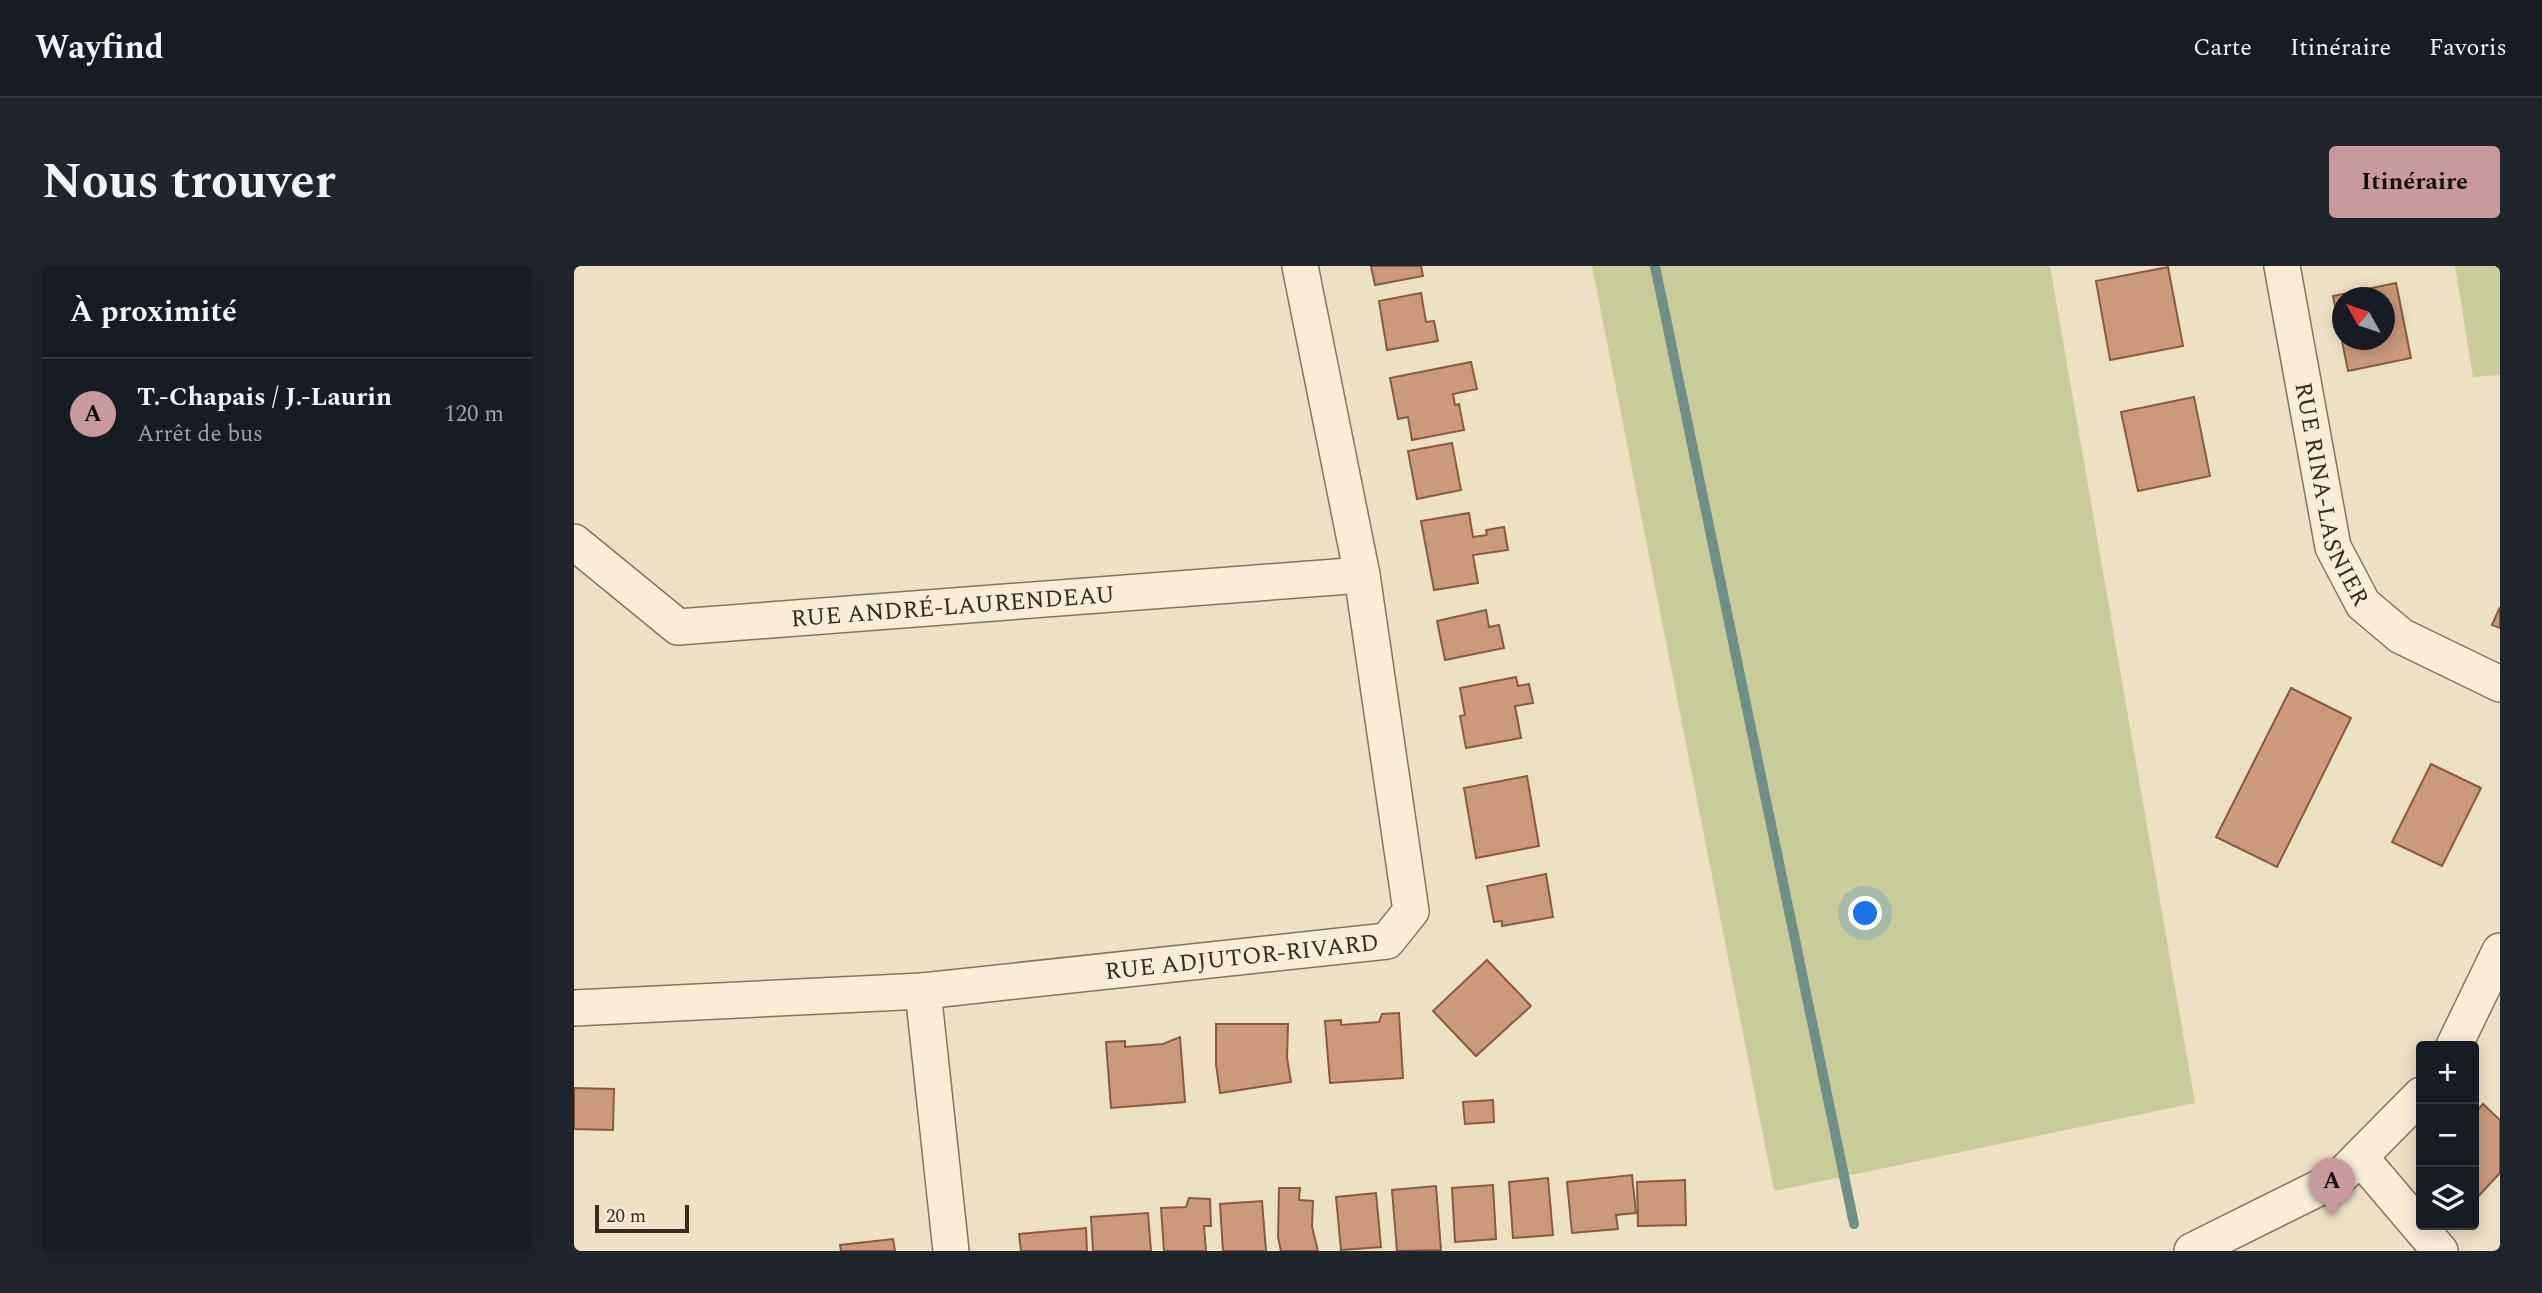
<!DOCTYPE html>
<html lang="fr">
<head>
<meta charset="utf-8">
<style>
	body { margin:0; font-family:Spectral,serif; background:#20242c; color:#f1f3f6 }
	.controls { position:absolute; right:21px; bottom:21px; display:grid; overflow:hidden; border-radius:7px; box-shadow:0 4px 18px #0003 }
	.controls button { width:63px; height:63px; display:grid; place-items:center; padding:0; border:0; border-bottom:2px solid #363941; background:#171b24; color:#f1f3f6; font:35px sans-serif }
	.compass { position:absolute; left:1758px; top:21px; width:63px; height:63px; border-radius:50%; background:#171b24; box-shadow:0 4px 18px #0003; rotate:310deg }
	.scale { position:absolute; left:21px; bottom:18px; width:94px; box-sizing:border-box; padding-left:7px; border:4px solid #392a1f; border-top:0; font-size:19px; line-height:24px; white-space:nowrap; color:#392a1f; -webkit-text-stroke:5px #f5ead4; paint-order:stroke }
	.you { position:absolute; left:1292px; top:648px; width:24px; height:24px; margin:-18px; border:5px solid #fff; border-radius:50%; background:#1a73e8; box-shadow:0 0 0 10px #1a73e833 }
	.badge { display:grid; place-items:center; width:46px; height:46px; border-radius:50%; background:#c8999d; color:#111; font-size:23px; font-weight:700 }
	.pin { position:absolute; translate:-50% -58px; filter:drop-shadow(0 2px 4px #0008) }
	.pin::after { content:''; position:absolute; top:37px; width:24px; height:21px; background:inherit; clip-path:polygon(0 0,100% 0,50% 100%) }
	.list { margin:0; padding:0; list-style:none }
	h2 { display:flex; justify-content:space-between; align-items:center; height:91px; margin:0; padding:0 28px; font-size:30px }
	h2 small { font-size:23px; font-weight:400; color:#9ea1a6 }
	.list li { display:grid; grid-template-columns:46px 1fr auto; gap:21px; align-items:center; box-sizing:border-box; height:112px; padding:0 28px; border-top:2px solid #363941 }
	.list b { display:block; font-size:26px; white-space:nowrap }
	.list p { margin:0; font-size:23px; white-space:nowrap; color:#9ea1a6 }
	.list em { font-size:23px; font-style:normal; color:#9ea1a6 }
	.icon { flex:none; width:38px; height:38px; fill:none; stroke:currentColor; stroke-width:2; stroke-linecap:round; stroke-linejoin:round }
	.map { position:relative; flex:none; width:1926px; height:985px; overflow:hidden; border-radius:7px }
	header { display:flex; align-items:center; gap:42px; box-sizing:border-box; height:98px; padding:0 35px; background:#171b24; border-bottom:2px solid #363941 }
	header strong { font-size:33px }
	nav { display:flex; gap:38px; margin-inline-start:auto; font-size:24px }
	.intro { display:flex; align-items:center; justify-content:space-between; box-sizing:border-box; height:168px; padding:0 42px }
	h1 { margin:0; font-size:49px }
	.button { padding:18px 32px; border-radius:7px; background:#c8999d; color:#111; font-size:24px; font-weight:700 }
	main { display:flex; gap:42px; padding:0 42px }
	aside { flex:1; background:#171b24; border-radius:7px; box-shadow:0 4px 18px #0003 }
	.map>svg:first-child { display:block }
</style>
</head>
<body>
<header>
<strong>Wayfind</strong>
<nav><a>Carte</a><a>Itinéraire</a><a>Favoris</a></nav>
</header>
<div class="intro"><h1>Nous trouver</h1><a class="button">Itinéraire</a></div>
<main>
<aside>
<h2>À proximité<small></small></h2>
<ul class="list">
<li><span class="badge">A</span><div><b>T.-Chapais / J.-Laurin</b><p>Arrêt de bus</p></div><em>120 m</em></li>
</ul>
</aside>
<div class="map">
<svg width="1926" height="985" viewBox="0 0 1926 985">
	<rect width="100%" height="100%" fill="#eee0c5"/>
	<!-- green -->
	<g fill="#c8cc99">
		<path d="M 1018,0 L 1476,0 L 1621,837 L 1200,925 Z"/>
		<path d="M 1881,0 L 1926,0 L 1926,109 L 1899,111 Z"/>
	</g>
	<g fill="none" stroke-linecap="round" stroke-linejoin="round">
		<!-- stream -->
		<path stroke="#6d8f85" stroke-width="10" d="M 1081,0 L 1280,958"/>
	</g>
	<!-- building -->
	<g fill="#cc997b" stroke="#885a41" stroke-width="2" fill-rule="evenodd">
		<path d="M 797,0 L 847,0 L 849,10 L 801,19 Z"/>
		<path d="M 1594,1 L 1609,80 L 1536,94 L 1522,15 Z"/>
		<path d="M 1822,17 L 1837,92 L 1774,105 L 1759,30 ZM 1769,32 L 1811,32 L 1811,74 L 1769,74 Z"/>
		<path d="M 847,27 L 852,56 L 860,55 L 864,75 L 813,84 L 805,35 Z"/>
		<path d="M 897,96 L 903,123 L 879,128 L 881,139 L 885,138 L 890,164 L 838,174 L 834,151 L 824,153 L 816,112 Z"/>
		<path d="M 1620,131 L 1636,210 L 1564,225 L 1547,146 Z"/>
		<path d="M 878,177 L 887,224 L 843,233 L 834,185 Z"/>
		<path d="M 895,247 L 899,271 L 913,269 L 912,264 L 930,261 L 934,284 L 899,289 L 904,317 L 860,324 L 847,255 Z"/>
		<path d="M 1926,341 L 1926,362 L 1918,359 Z"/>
		<path d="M 912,344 L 915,361 L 925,359 L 930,382 L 871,394 L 863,355 Z"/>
		<path d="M 942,411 L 944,420 L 955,418 L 959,437 L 941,440 L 947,472 L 892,482 L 886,450 L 891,449 L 886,422 Z"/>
		<path d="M 1717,422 L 1777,452 L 1703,601 L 1642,571 Z"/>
		<path d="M 1857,498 L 1907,522 L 1868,600 L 1818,576 Z"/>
		<path d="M 953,510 L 965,580 L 902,592 L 890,522 Z"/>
		<path d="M 972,608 L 979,651 L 928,660 L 928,655 L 920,656 L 913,620 Z"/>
		<path d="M 913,694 L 957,740 L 902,790 L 859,745 Z"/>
		<path d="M 825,747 L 829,812 L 756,817 L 751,755 L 767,754 L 767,759 L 805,756 L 808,748 Z"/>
		<path d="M 642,758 L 714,758 L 713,792 L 717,816 L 646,827 L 642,798 Z"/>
		<path d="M 606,771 L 611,836 L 537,842 L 532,776 L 551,775 L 551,781 L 589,778 Z"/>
		<path d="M 0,822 L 40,823 L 39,864 L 0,863 Z"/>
		<path d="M 919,834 L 920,856 L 891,858 L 889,836 Z"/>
		<path d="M 1909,838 L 1926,854 L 1926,907 L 1900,935 L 1900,848 Z"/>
		<path d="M 1058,909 L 1062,947 L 1042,949 L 1044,963 L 998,967 L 993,916 Z"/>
		<path d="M 974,912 L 979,969 L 939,972 L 935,916 Z"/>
		<path d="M 1111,914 L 1112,959 L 1064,960 L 1063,916 Z"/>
		<path d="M 919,919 L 922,973 L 881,976 L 878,922 Z"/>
		<path d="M 862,920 L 867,984 L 823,985 L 818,924 Z"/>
		<path d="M 705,922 L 726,922 L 725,934 L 739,935 L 738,961 L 744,985 L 707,985 L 704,971 Z"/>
		<path d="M 802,927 L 807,981 L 767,984 L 762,931 Z"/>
		<path d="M 615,932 L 636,933 L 637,960 L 630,960 L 632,985 L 590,985 L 587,942 L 612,941 Z"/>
		<path d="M 688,935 L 692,985 L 649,985 L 646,938 Z"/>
		<path d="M 574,947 L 577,985 L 519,985 L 517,951 Z"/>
		<path d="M 512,962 L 513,985 L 447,985 L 445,968 Z"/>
		<path d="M 319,973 L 321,985 L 267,985 L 266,979 Z"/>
	</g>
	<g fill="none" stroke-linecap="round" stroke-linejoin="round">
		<defs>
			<g id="minor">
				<path id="s1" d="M 1708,0 L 1759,281 L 1789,338 L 1827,370 L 1926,418"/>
				<path id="s2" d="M 0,276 L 104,361 L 788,309"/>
				<path d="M 349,725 L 377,985"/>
				<path id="s3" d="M 0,742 L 349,725 L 813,675 L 837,645 L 788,309 L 726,0"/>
				<path d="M 1880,780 L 1926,685"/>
				<path d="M 1786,891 L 1866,985"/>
				<path d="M 1618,985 L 1765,912 L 1847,829"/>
			</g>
		</defs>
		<!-- minor casing -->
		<use href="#minor" stroke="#89715b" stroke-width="38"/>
		<!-- minor -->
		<use href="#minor" stroke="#f9edd8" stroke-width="35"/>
	</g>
	<g text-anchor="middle" stroke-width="5" stroke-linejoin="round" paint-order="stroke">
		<!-- street labels -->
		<g font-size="24" fill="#392a1f" stroke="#f5ead4">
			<text dy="8" stroke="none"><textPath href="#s1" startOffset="234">RUE RINA-LASNIER</textPath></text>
			<text dy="8" stroke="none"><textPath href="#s2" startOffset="410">RUE ANDRÉ-LAURENDEAU</textPath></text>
			<text dy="8" stroke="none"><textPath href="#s3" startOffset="670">RUE ADJUTOR-RIVARD</textPath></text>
		</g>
	</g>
</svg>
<div class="controls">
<button>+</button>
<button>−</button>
<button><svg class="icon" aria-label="layers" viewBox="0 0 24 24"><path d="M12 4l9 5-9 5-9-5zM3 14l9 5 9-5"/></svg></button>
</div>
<svg class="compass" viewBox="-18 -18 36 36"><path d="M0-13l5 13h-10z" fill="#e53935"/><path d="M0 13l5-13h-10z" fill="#9ea1a6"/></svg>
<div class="scale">20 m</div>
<div class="you"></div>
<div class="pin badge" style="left:1758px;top:950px">A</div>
</div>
</main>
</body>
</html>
